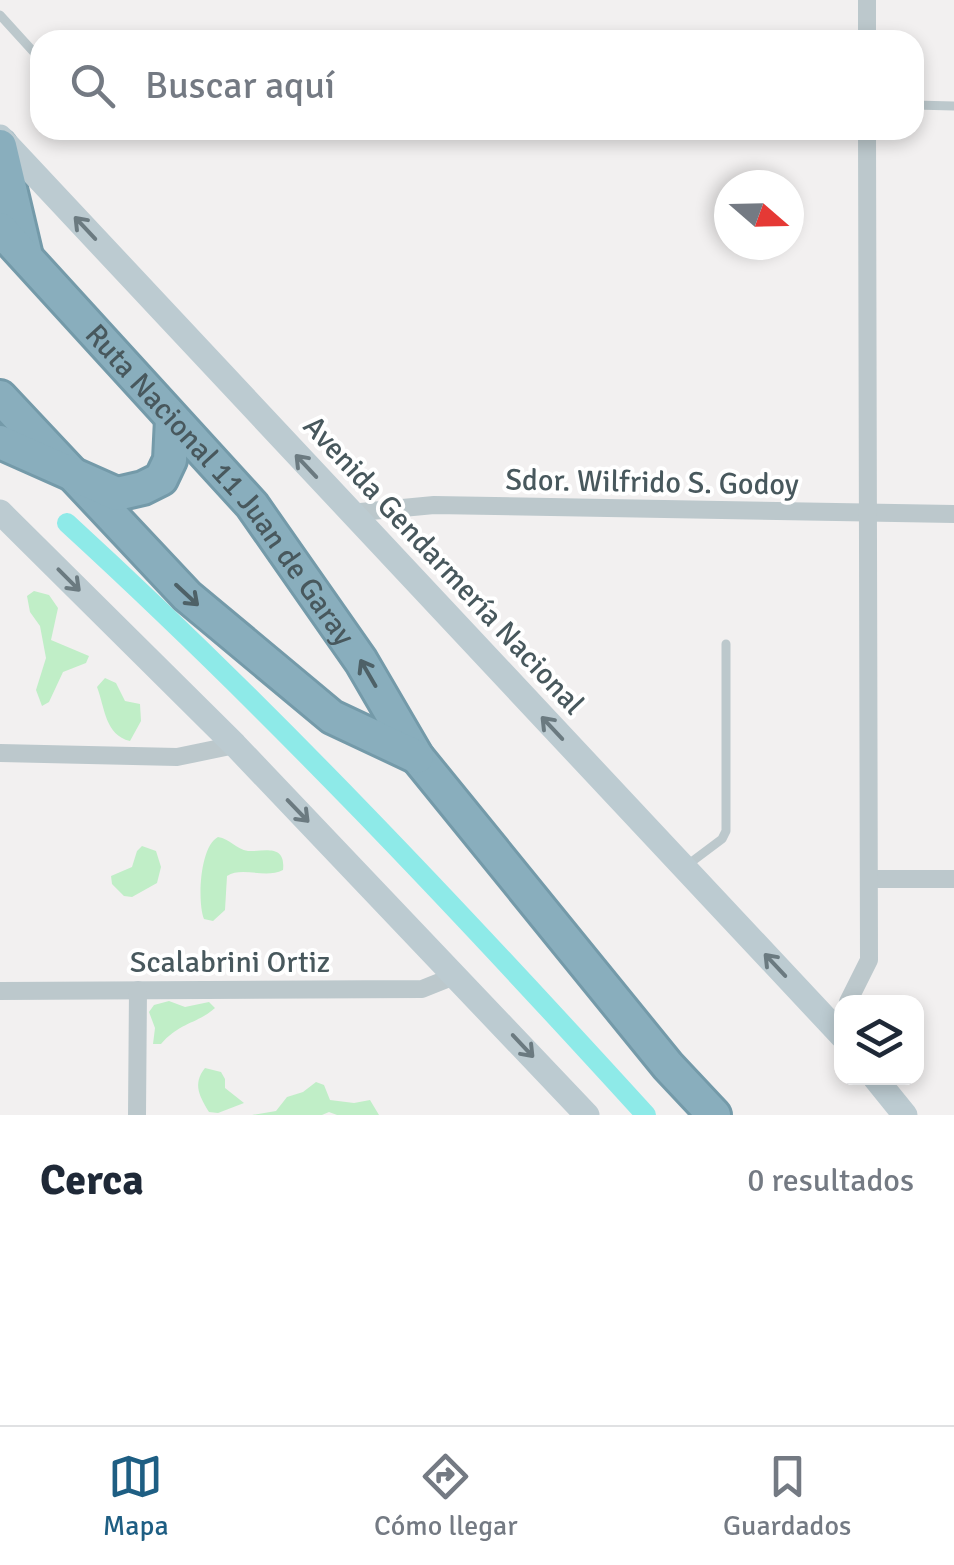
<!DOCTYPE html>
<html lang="es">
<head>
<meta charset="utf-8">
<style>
	body { margin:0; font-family:Signika,sans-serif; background:#f2f2f3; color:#1f2937 }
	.controls { position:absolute; right:30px; bottom:30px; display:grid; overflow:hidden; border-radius:20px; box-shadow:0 5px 15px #0003 }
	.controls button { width:90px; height:90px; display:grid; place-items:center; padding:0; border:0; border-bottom:2px solid #e0e1e3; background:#fff; color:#1f2937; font:50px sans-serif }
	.compass { position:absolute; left:714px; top:170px; width:90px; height:90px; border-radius:50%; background:#fff; box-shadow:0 5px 15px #0003; rotate:110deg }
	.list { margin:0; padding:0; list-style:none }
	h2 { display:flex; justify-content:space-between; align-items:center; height:130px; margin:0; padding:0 40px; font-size:42px }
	h2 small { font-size:32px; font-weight:400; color:#747a83 }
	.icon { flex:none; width:55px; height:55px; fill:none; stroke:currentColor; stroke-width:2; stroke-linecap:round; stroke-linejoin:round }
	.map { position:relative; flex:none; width:954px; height:1115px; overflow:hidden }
	.search { position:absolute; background:#fff; box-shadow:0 5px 15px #0003; left:30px; right:30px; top:30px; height:110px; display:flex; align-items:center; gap:25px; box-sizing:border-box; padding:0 35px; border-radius:30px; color:#747a83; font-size:38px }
	.sheet { height:310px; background:#fff }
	nav { display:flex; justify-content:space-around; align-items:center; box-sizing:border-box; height:140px; border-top:2px solid #e0e1e3; background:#fff; font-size:28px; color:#747a83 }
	nav a { display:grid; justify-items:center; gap:5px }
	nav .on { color:#1e5e83 }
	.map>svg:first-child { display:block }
</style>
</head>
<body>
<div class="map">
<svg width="954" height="1115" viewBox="0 0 954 1115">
	<rect width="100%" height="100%" fill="#f2f0f0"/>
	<!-- green -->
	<g fill="#c0eec7">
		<path d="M 34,591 L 49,595 L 58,608 L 51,640 L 89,656 L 86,663 L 63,672 L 49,702 L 42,706 L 36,690 L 46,658 L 40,626 L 30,612 L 27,596 Z"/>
		<path d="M 105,678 L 116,683 L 125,701 L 140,704 L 141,721 L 130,741 C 105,735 105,708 97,687 Z"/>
		<path d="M 218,837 C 230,839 236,849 248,851 C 263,852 286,843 283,870 C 265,879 242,866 227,876 L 225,910 L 213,921 L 204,919 C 197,901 200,846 218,837 Z"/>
		<path d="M 142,846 L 156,851 L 161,867 L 157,883 L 132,897 L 124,896 L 112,884 L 111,876 L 132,867 L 137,851 Z"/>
		<path d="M 169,1001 L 185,1007 L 209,1002 L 215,1008 C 197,1024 180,1022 161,1044 L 153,1044 L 155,1028 L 149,1012 L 154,1005 Z"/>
		<path d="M 205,1068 L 221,1072 L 225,1079 L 225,1088 L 244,1103 L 218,1113 L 209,1112 C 200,1097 192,1084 205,1068 Z"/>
		<path d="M 316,1082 L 324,1085 L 330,1100 L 354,1103 L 370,1100 L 379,1115 L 337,1115 L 329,1112 L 322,1115 L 252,1115 L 276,1111 L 287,1097 L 303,1092 Z"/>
	</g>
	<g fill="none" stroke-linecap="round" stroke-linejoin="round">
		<!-- canal -->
		<path stroke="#8eeae8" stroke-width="20" d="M 67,523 C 271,710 460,911 646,1115"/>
		<defs>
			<g id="highway">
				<path d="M 0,146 L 25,252"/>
				<path id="s1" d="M 0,229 L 252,505 L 361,661 L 417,757 L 668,1066 L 714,1115"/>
				<path d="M 0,397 L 187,596 L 332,717 L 417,757"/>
				<path d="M 0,442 L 117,494 L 143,488 L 161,479 L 170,460 L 172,419"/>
			</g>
		</defs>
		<!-- highway casing -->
		<use href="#highway" stroke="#749aa9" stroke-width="38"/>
		<!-- lane -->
		<g stroke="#bcc8cc" stroke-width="9">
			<path d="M 0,15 L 40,59"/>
			<path d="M 914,105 L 954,106"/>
			<path d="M 686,866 L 722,839 L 726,831 L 726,644"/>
		</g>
		<!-- street -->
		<g stroke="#bcc8cc" stroke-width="18">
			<path d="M 867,40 L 867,0"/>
			<path d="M 350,513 L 434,505 L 954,514"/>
			<path d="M 0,753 L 177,757 L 235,745"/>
			<path d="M 869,879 L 954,879"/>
			<path d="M 0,991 L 422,989 L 457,975"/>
			<path d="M 848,1002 L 869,960 L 867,130"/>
			<path d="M 137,1115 L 138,990"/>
		</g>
		<!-- secondary -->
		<g stroke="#bccbd1" stroke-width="25">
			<path d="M 0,137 L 842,1036"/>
			<path d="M 0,512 L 235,745 L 587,1115"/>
			<path d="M 875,1078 L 905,1115"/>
		</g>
		<!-- highway -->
		<use href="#highway" stroke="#89aebd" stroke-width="32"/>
	</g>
	<!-- one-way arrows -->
	<defs><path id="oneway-shaft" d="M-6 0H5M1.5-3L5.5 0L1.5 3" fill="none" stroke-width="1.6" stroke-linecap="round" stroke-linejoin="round" transform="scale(2.5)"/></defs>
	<g stroke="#6b7a80">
		<use href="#oneway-shaft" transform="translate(85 228) rotate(-133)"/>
		<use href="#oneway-shaft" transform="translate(306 466) rotate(-133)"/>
		<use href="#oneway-shaft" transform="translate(69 580) rotate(45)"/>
		<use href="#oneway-shaft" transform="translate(552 728) rotate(-133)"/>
		<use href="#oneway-shaft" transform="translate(298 811) rotate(46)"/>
		<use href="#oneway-shaft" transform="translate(775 965) rotate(-133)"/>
		<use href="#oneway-shaft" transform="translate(523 1046) rotate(47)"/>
	</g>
	<g stroke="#4e6167">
		<use href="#oneway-shaft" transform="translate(187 595) rotate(43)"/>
		<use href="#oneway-shaft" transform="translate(368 673) rotate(-120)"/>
	</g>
	<g text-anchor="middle" stroke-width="8" stroke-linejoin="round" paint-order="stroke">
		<!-- street labels -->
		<g font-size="30" fill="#48585d" stroke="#fff">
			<text transform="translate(652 482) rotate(1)" y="10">Sdor. Wilfrido S. Godoy</text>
			<text dy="10" stroke="none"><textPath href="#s1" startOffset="338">Ruta Nacional 11 Juan de Garay</textPath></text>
			<text transform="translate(444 565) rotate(47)" y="10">Avenida Gendarmería Nacional</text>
			<text x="230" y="972">Scalabrini Ortiz</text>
		</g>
	</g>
</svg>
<div class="controls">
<button><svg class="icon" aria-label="layers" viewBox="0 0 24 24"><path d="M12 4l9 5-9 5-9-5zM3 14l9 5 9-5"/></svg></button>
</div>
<svg class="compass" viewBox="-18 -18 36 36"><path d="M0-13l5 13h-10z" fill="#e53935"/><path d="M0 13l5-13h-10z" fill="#747a83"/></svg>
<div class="search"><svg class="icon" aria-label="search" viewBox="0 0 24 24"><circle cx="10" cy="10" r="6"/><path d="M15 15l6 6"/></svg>Buscar aquí</div>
</div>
<section class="sheet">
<h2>Cerca<small>0 resultados</small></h2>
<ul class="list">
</ul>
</section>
<nav>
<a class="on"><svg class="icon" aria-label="map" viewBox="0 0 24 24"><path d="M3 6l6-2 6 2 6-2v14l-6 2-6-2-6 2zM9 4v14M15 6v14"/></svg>Mapa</a>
<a><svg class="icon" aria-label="directions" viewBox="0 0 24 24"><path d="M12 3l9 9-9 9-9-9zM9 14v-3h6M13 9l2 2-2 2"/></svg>Cómo llegar</a>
<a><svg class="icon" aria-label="saved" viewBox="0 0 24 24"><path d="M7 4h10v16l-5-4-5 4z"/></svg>Guardados</a>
</nav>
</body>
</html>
